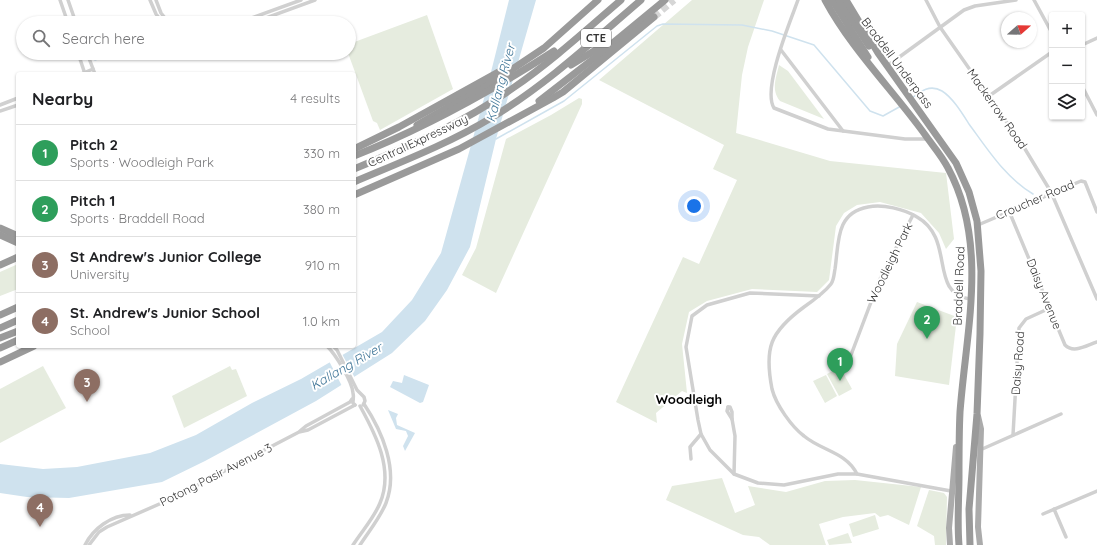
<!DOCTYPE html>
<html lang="en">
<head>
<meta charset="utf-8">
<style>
	body { margin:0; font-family:Quicksand,sans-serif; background:#f2f2f2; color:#202124 }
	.controls { position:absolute; right:12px; top:12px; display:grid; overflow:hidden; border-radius:4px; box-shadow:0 1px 3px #0004 }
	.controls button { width:36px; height:36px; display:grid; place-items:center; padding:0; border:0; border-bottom:1px solid #e0e0e0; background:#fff; color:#202124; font:20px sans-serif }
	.compass { position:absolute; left:1001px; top:12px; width:36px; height:36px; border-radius:50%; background:#fff; box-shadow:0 1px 3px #0004; rotate:70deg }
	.you { position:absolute; left:694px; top:206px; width:14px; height:14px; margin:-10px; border:3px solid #fff; border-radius:50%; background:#1a73e8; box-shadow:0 0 0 6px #1a73e833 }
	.badge { display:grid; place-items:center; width:26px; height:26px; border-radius:50%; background:#e63946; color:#fff; font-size:13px; font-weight:700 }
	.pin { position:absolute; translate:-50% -33px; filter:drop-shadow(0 1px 2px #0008) }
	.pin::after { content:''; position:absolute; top:21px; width:14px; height:12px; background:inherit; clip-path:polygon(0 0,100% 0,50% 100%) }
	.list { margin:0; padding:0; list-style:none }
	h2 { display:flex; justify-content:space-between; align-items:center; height:52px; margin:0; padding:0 16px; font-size:17px }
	h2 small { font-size:13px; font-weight:400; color:#757577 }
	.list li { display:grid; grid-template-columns:26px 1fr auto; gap:12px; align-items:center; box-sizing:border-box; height:56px; padding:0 16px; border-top:1px solid #e0e0e0 }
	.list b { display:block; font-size:15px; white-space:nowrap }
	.list p { margin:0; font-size:13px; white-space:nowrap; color:#757577 }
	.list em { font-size:13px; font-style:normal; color:#757577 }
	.icon { flex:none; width:22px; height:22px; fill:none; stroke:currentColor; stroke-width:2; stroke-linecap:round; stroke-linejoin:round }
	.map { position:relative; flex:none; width:1097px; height:545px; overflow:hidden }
	.search { position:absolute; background:#fff; box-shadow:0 1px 3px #0004; left:16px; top:16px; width:340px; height:44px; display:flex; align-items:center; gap:10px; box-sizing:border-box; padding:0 14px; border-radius:22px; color:#757577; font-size:15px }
	.panel { position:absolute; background:#fff; box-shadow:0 1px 3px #0004; left:16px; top:72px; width:340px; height:276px; border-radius:4px }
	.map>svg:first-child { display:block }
</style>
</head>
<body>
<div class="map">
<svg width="1097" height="545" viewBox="0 0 1097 545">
	<rect width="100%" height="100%" fill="#fff"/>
	<!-- green -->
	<g fill="#e6ecdf">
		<path d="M 692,0 L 764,0 L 748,47 L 742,75 L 736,133 L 830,161 L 946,173 L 954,239 L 946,249 L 939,233 L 921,213 L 880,202 L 857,205 L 844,213 L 836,226 L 829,280 L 817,292 L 752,289 L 707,301 L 689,312 L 682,344 L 687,393 L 682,391 L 656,413 L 657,423 L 616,402 L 683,257 L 699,264 L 737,180 L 713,169 L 724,145 L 599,80 Z"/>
		<path d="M 427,15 L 453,89 L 380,130 L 377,123 L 373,121 L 348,53 L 349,44 Z"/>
		<path d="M 779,65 L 788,71 L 824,119 L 780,101 C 771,90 776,78 779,65 Z"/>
		<path d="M 579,98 L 582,99 L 582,104 L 496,293 L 462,275 L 476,248 L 506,139 L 551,115 Z"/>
		<path d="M 18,264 L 18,289 L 0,296 L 0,272 Z"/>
		<path d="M 917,302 L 957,317 L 949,385 L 895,376 L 897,344 Z"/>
		<path d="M 43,366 L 66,408 L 0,443 L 0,389 Z"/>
		<path d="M 230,366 L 232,370 L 236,369 L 247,396 L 184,428 L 172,396 Z"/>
		<path d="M 840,367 L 852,389 L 839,396 L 827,374 Z"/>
		<path d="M 826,375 L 837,396 L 825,403 L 813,381 Z"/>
		<path d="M 722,478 L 735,513 L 755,505 L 748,486 L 786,492 L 825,481 L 855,480 L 921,487 L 909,525 L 888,515 L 880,517 L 875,513 L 843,517 L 819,524 L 826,545 L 770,545 L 759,537 L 743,535 L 666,500 L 672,486 Z"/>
		<path d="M 929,490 L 944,493 L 947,497 L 946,545 L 935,545 L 934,536 L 917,526 Z"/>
		<path d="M 875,515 L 879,529 L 853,537 L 849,524 Z"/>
		<path d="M 848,533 L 852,543 L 829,545 L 827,540 Z"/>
	</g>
	<!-- water -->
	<g fill="#cfe2ee">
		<path d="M 509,0 L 536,0 L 496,139 L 470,247 L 447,290 L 425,321 L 392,353 L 316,401 L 205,461 L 162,482 L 69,498 L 27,497 L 0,493 L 0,464 L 43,469 L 77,467 L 150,453 L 196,435 L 252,403 L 301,379 L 382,332 L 412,300 L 441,253 L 488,84 Z"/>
		<path d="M 404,375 L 429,385 L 423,402 L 420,403 L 390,387 L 393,381 L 402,383 Z"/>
		<path d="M 388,410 L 398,414 L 396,418 L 397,425 L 415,433 L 405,451 L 403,446 L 408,436 L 406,431 L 396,429 Z"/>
	</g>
	<!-- pier -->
	<path fill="#fff" d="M 341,352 L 356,380 L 343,388 L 329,361 Z"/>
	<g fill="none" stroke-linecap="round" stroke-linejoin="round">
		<!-- stream -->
		<g stroke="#cfe2ee" stroke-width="1.5">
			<path d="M 95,60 L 114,53"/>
			<path d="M 912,98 C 921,91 930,84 942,91 C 953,98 962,113 969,124 C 988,150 1005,177 1033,194"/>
			<path d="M 496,139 L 564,101 L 657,26 L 663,24 L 742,25 L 772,31 L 814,45 L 870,111 L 883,116 L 901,106"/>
		</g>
		<!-- highway-tunnel -->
		<path stroke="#d6d6d6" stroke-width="7" stroke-dasharray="7 3.5" stroke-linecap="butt" d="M 654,17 L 674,0"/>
		<!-- street -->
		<g stroke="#d0d0d0" stroke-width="3.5">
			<path d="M 60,0 L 68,23"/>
			<path d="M 68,0 L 76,23"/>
			<path d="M 150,0 L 156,14 L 163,23"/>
			<path d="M 156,0 L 161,13 L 169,23"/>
			<path d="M 798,0 C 790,22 762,89 774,108 L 828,129 L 905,139 L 928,139"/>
			<path d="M 926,0 L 940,27 L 1022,144 L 1051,192 L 1097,299"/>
			<path d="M 1034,0 L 1052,33"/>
			<path d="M 238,23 L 301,0"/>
			<path d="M 252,23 L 315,0"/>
			<path d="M 1082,45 L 1097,38"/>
			<path d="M 781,50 L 843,131"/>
			<path d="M 78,53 L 85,74"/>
			<path d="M 87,53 L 95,74"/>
			<path d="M 887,66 L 964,10 L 975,6 L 1016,0"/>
			<path d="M 81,74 L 93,69"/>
			<path d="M 1082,86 L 1097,115"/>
			<path d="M 989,96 L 1052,52"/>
			<path d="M 0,105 L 18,98"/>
			<path d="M 0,111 L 18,105"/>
			<path d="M 1009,211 L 1065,345 C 1074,354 1087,345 1097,342"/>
			<path d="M 978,225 L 1081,181 L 1085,182 L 1097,212"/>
			<path d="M 819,296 L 750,293 L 707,305 L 692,316 L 686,347 L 698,420 L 701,434 L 710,450 L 734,474 L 758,483 L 784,485 L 838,474 L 857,474 L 951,491"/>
			<path d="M 327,346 C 336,355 352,381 353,393 C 354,397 353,399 353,403 L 355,405"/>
			<path d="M 333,346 L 337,350 L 357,390 L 364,397 L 365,401 L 363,405"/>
			<path d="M 851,355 L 879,281 L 913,215"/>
			<path d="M 728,407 L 730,407 L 732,412 L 732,419 L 735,436 L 734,474"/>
			<path d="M 728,407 L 727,411 L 732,419"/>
			<path d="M 300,431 L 306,426 L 350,402 L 352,399"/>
			<path d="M 1013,435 L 1019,328 L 1026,319 L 1050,308"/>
			<path d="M 980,450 L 1061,414"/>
			<path d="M 691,459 L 690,447 L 701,434"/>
			<path d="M 857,474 C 846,452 822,451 804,436 C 792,427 776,405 772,389 C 764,348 770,332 804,307 C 814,300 824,293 831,284 C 834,280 834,274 835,269 C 839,243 835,213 868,207 C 883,204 904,209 917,217 C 956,239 928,293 970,299"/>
			<path d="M 1054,509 L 1066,537"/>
			<path d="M 1043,514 L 1097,491"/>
			<path d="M 85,545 C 93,529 111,515 130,515"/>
			<path d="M 89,545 L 99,532 L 107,527 L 173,498 L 299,432 L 308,430 L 355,405"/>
			<path d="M 353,545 C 362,531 374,518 380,503 C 394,470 376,435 360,406"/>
			<path d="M 360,545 C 369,531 380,518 386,503 C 399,470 382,431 364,404"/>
		</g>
		<!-- primary -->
		<g stroke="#ababab" stroke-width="6">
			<path d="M 978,416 L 981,429 L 978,527 L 980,545"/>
			<path d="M 950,545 L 949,528 L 956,447"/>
		</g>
		<!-- highway -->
		<g stroke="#9a9a9a" stroke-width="7">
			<path d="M 825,0 C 852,50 893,90 926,136 C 933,146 942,156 948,168 C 989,244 966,331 960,412 C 959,433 959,454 959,475 C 959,498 957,522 959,545"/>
			<path d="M 832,0 L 868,57"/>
			<path d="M 839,0 L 869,46"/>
			<path d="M 846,0 L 878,53 L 956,163 L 969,192 L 977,221 L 981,271 L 980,334 L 977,414 L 969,509 L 970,545"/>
			<path d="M 571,65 L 607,43"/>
			<path d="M 539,101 L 597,56 L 665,0"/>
			<path d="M 417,125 L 505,74 L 544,48 L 598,0"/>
			<path d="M 354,149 L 399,127 L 502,70"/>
			<path d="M 354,156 C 425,128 490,92 554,51"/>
			<path d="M 354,169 C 409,146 464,123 513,88 C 551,62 586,30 621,0"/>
			<path d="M 354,182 C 401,162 448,144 491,118 C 546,85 593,41 641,0"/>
			<path d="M 354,195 L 459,149 L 553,98 L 563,92 L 654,17"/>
			<path d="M 0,228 L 18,236"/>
			<path d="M 0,235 L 18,243"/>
			<path d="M 0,265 L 18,257"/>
			<path d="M 0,315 L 18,307"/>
			<path d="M 0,328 L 18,320"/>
			<path d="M 0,338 L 18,331"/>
			<path d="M 0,348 L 18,340"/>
			<path d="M 0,362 L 34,346"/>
		</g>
	</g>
	<g text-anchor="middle" stroke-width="4" stroke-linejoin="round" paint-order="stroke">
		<!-- shield labels -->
		<rect fill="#fff" stroke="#707070" stroke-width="1" x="581" y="29" width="30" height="18" rx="3"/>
		<g font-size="11" font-weight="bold" fill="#333">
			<text x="596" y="42">CTE</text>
		</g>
		<!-- street labels -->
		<g font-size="12" fill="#333" stroke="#fff">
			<text transform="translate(897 63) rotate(53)" y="4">Braddell Underpass</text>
			<text transform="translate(997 109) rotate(55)" y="4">Mackerrow Road</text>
			<text transform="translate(418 141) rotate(-25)" y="4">Central Expressway</text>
			<text transform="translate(1035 200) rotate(-23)" y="4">Croucher Road</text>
			<text transform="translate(890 263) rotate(-64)" y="4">Woodleigh Park</text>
			<text transform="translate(959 286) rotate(-88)" y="4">Braddell Road</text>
			<text transform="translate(1044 294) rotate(68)" y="4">Daisy Avenue</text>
			<text transform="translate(1018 363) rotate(-86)" y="4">Daisy Road</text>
			<text transform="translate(216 475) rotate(-27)" y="4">Potong Pasir Avenue 3</text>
		</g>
		<!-- water labels -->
		<g font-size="13" font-style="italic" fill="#3f7597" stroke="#fff">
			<text transform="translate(500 83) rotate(-75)" y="5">Kallang River</text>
			<text transform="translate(346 366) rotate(-30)" y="5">Kallang River</text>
		</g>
		<!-- neighbourhood labels -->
		<g font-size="13" font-weight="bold" fill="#000" stroke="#fff">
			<text x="689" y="404">Woodleigh</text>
		</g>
	</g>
</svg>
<div class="controls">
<button>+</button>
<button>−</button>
<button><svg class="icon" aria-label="layers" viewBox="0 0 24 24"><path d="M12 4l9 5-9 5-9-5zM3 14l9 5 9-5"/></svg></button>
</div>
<svg class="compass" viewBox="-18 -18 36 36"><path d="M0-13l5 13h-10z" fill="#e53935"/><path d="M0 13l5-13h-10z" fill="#757577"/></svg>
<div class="you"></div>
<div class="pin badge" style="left:840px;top:381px;background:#2e9e5b">1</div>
<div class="pin badge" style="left:927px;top:339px;background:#2e9e5b">2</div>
<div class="pin badge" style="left:87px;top:402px;background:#8d6e63">3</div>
<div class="pin badge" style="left:40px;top:527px;background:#8d6e63">4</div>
<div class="search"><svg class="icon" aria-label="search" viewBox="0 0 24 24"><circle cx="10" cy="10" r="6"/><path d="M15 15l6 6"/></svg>Search here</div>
<section class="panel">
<h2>Nearby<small>4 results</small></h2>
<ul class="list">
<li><span class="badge" style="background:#2e9e5b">1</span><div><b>Pitch 2</b><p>Sports · Woodleigh Park</p></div><em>330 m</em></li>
<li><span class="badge" style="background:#2e9e5b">2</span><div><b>Pitch 1</b><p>Sports · Braddell Road</p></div><em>380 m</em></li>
<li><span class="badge" style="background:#8d6e63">3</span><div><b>St Andrew's Junior College</b><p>University</p></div><em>910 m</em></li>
<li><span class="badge" style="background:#8d6e63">4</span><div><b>St. Andrew's Junior School</b><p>School</p></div><em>1.0 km</em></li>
</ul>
</section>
</div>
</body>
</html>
